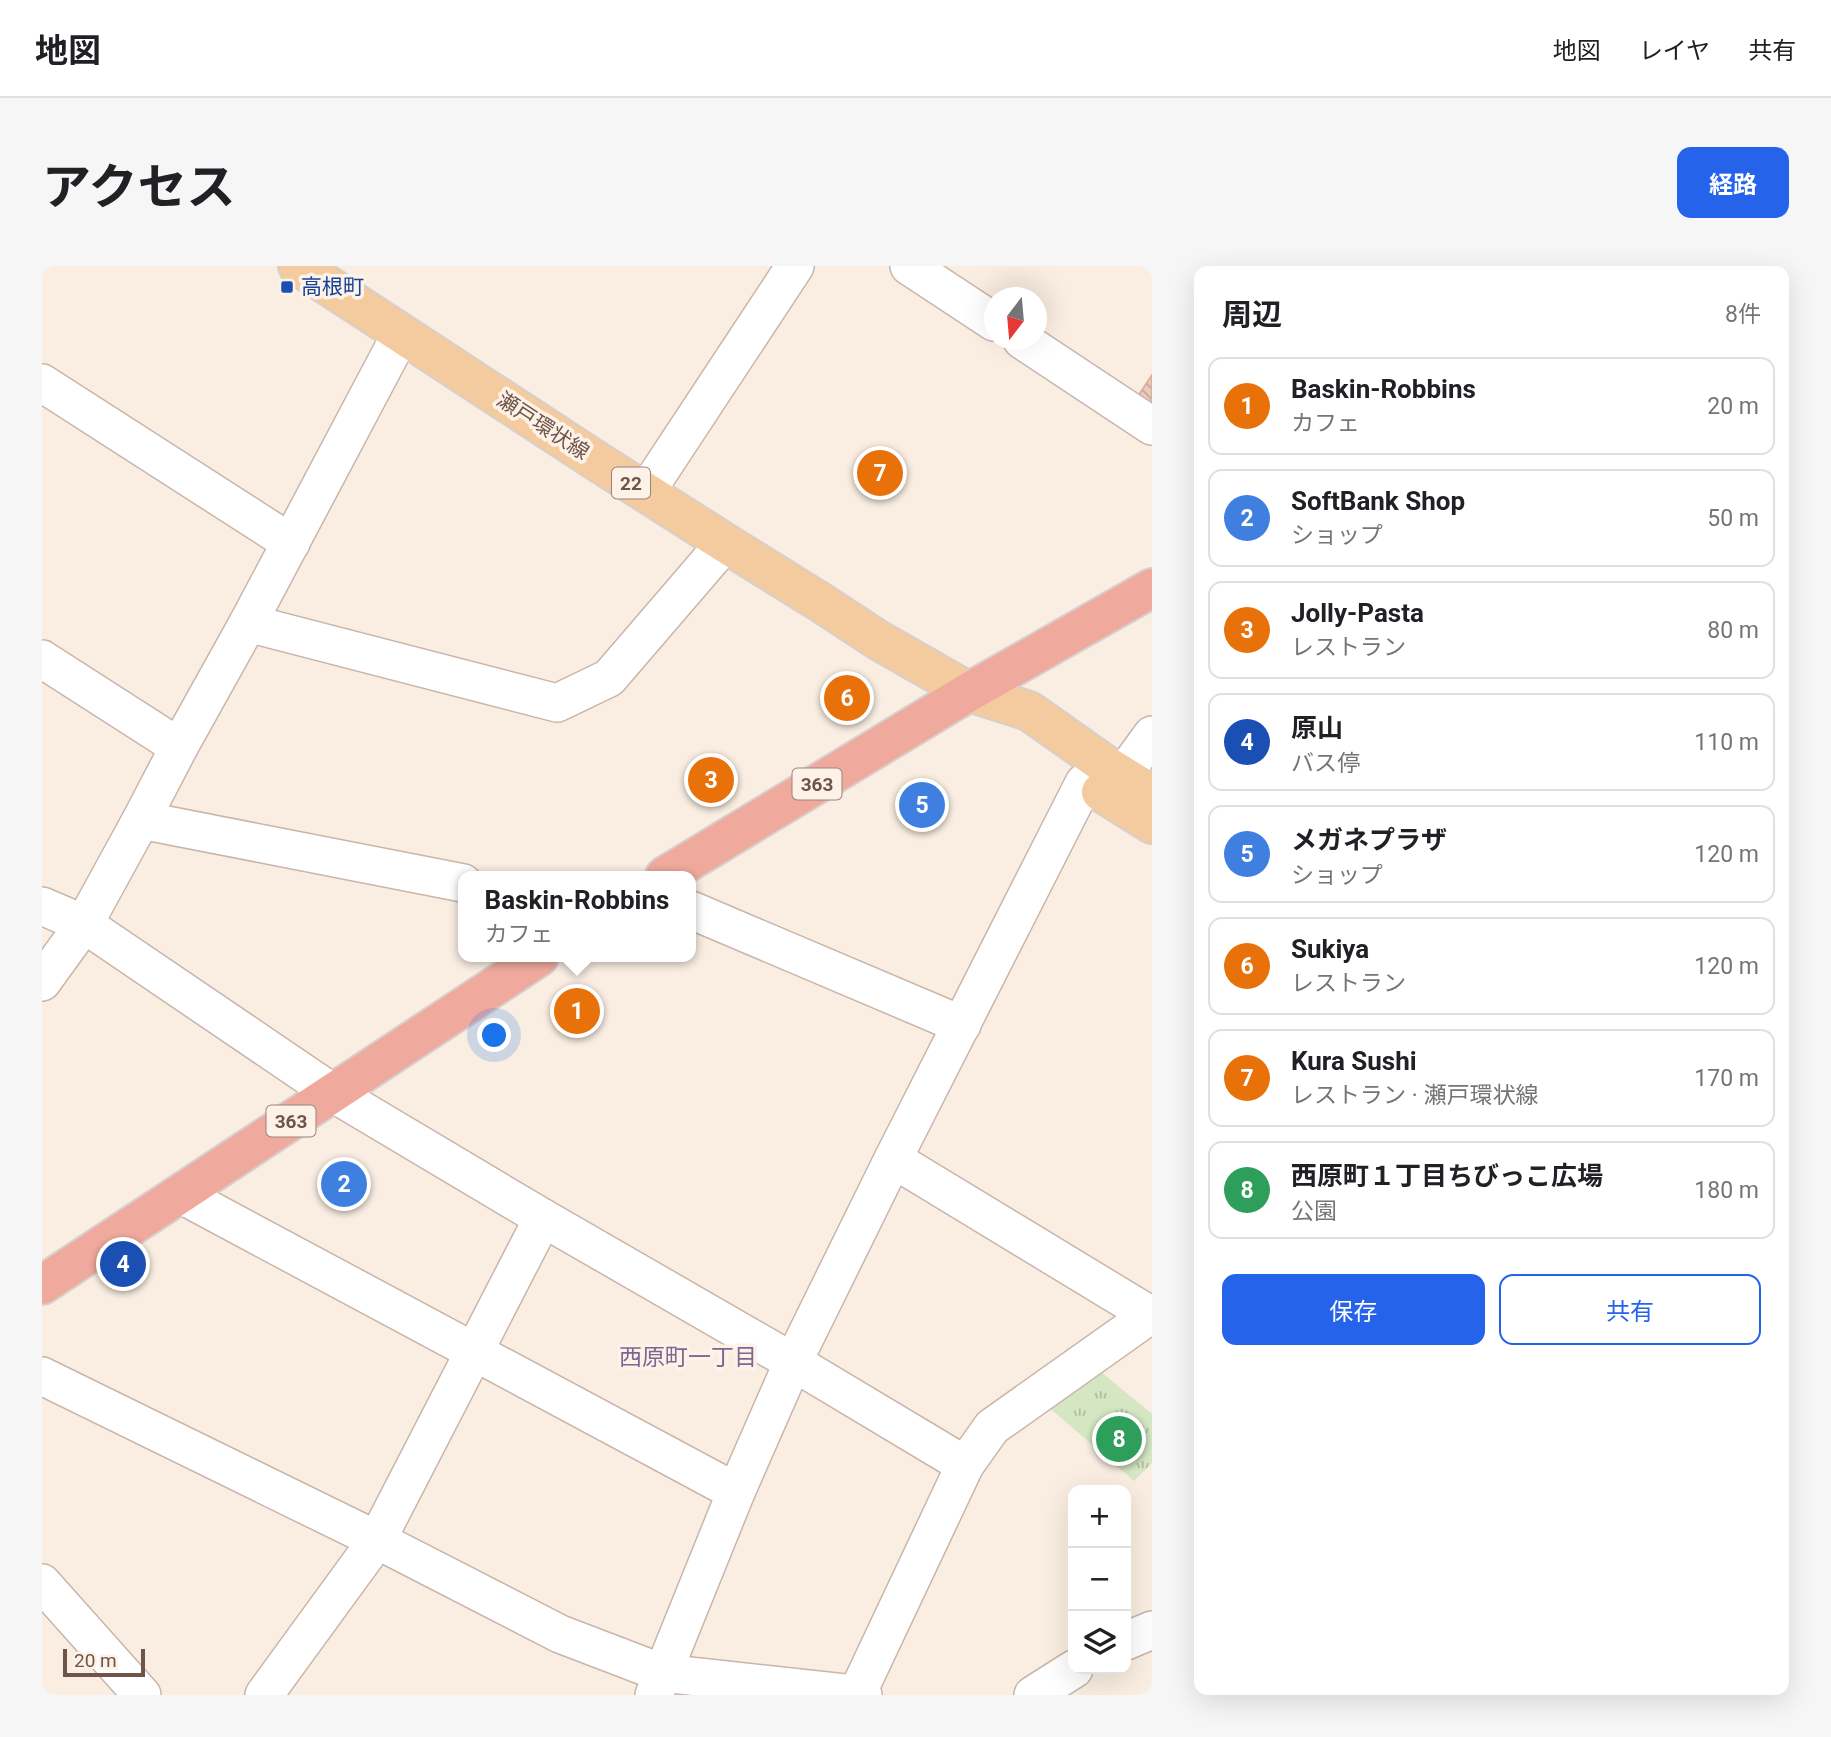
<!DOCTYPE html>
<html lang="ja">
<head>
<meta charset="utf-8">
<style>
	body { margin:0; font-family:Roboto,"Noto Sans JP",sans-serif; background:#f6f6f6; color:#202124 }
	.controls { position:absolute; right:21px; bottom:21px; display:grid; overflow:hidden; border-radius:14px; box-shadow:0 7px 28px #0002 }
	.controls button { width:63px; height:63px; display:grid; place-items:center; padding:0; border:0; border-bottom:2px solid #e0e0e0; background:#fff; color:#202124; font:35px sans-serif }
	.compass { position:absolute; left:942px; top:21px; width:63px; height:63px; border-radius:50%; background:#fff; box-shadow:0 7px 28px #0002; rotate:196deg }
	.scale { position:absolute; left:21px; bottom:18px; width:82px; box-sizing:border-box; padding-left:7px; border:4px solid #6f544a; border-top:0; font-size:19px; line-height:24px; white-space:nowrap; color:#6f544a; -webkit-text-stroke:5px #fdf2e7; paint-order:stroke }
	.you { position:absolute; left:453px; top:770px; width:24px; height:24px; margin:-18px; border:5px solid #fff; border-radius:50%; background:#1a73e8; box-shadow:0 0 0 10px #1a73e833 }
	.badge { display:grid; place-items:center; width:46px; height:46px; border-radius:50%; background:#2563eb; color:#fff; font-size:23px; font-weight:700 }
	.pin { position:absolute; translate:-50% -50%; border:4px solid #fff; box-shadow:0 2px 7px #0006 }
	.popup { position:absolute; left:416px; top:605px; width:238px; height:91px; box-sizing:border-box; display:grid; place-content:center; border-radius:14px; background:#fff; filter:drop-shadow(0 2px 5px #0005); font-size:23px; white-space:nowrap; color:#757577 }
	.popup b { font-size:26px; color:#202124 }
	.popup::after { content:''; position:absolute; left:50%; top:100%; margin-left:-14px; border:14px solid transparent; border-top-color:#fff }
	.list { margin:0; padding:0; list-style:none }
	h2 { display:flex; justify-content:space-between; align-items:center; height:91px; margin:0; padding:0 28px; font-size:30px }
	h2 small { font-size:23px; font-weight:400; color:#757577 }
	.list li { display:grid; grid-template-columns:46px 1fr auto; gap:21px; align-items:center; box-sizing:border-box; height:98px; margin:0 14px 14px; padding:0 14px; border:2px solid #e0e0e0; border-radius:14px }
	.list b { display:block; font-size:26px; white-space:nowrap }
	.list p { margin:0; font-size:23px; white-space:nowrap; color:#757577 }
	.list em { font-size:23px; font-style:normal; color:#757577 }
	.actions { display:flex; gap:14px; padding:21px 28px }
	.actions a { flex:1; padding:16px 0; border:2px solid #2563eb; border-radius:14px; text-align:center; font-size:24px; color:#2563eb }
	.actions .main { background:#2563eb; color:#fff }
	.icon { flex:none; width:38px; height:38px; fill:none; stroke:currentColor; stroke-width:2; stroke-linecap:round; stroke-linejoin:round }
	.map { position:relative; flex:none; width:1110px; height:1429px; overflow:hidden; border-radius:14px }
	header { display:flex; align-items:center; gap:42px; box-sizing:border-box; height:98px; padding:0 35px; background:#fff; border-bottom:2px solid #e0e0e0 }
	header strong { font-size:33px }
	nav { display:flex; gap:38px; margin-inline-start:auto; font-size:24px }
	.intro { display:flex; align-items:center; justify-content:space-between; box-sizing:border-box; height:168px; padding:0 42px }
	h1 { margin:0; font-size:49px }
	.button { padding:18px 32px; border-radius:14px; background:#2563eb; color:#fff; font-size:24px; font-weight:700 }
	main { display:flex; gap:42px; padding:0 42px }
	aside { flex:1; background:#fff; border-radius:14px; box-shadow:0 7px 28px #0002 }
	.map>svg:first-child { display:block }
</style>
</head>
<body>
<header>
<strong>地図</strong>
<nav><a>地図</a><a>レイヤ</a><a>共有</a></nav>
</header>
<div class="intro"><h1>アクセス</h1><a class="button">経路</a></div>
<main>
<div class="map">
<svg width="1110" height="1429" viewBox="0 0 1110 1429">
	<defs>
		<pattern id="park-tufts" width="24" height="20" patternUnits="userSpaceOnUse" patternTransform="scale(1.75)"><rect width="24" height="20" fill="#d4e6c2"/><path d="M3 7l-1-3M5 7V3M7 7l1-3M15 17l-1-3M17 17v-4M19 17l1-3" fill="none" stroke="#b0bda0"/></pattern>
		<pattern id="building-back-hatch" width="6" height="6" patternUnits="userSpaceOnUse" patternTransform="scale(1.75)"><rect width="6" height="6" fill="#edcabb"/><path d="M-1 5l2 2M0 0l6 6M5-1l2 2" fill="none" stroke="#c4a79a"/></pattern>
	</defs>
	<rect width="100%" height="100%" fill="#faeee2"/>
	<!-- park -->
	<path fill="url(#park-tufts)" d="M 1053,1101 L 1110,1148 L 1110,1197 L 1092,1215 L 1003,1138 Z"/>
	<!-- building -->
	<path fill="url(#building-back-hatch)" stroke="#deaf9d" stroke-width="2" d="M 1110,109 L 1110,145 L 1093,135 Z"/>
	<g fill="none" stroke-linecap="round" stroke-linejoin="round">
		<defs>
			<g id="minor">
				<path d="M 867,0 L 952,56"/>
				<path d="M 980,74 L 1110,160"/>
				<path d="M 0,117 L 249,277"/>
				<path d="M 604,226 L 753,0"/>
				<path d="M 206,357 L 515,437 L 567,412 L 683,277"/>
				<path d="M 0,393 L 137,481"/>
				<path d="M 1081,509 L 1110,469"/>
				<path d="M 99,554 L 421,617"/>
				<path d="M 0,640 L 42,658 L 291,827 L 501,952 L 751,1096 L 923,1199"/>
				<path d="M 649,644 L 920,759"/>
				<path d="M 0,716 L 42,658 L 99,554 L 137,481 L 206,357 L 359,68"/>
				<path d="M 851,893 L 1108,1049"/>
				<path d="M 138,928 L 694,1226"/>
				<path d="M 0,1110 L 335,1274 L 518,1368 L 620,1407 L 821,1429"/>
				<path d="M 0,1317 L 100,1429"/>
				<path d="M 1084,1375 L 1110,1364"/>
				<path d="M 815,1428 L 923,1199 L 950,1161 L 1108,1049 L 1110,1049"/>
				<path d="M 222,1429 L 335,1274 L 501,952"/>
				<path d="M 612,1429 L 694,1226 L 751,1096 L 851,893 L 1042,517"/>
				<path d="M 991,1429 L 1032,1403"/>
			</g>
			<g id="major">
				<path d="M 256,0 L 553,194 L 683,277 L 778,336 L 836,374 L 927,426 L 987,445 L 1062,498 L 1110,528"/>
				<path d="M 1059,526 L 1110,558"/>
			</g>
			<g id="highway">
				<path d="M 623,610 L 927,426 L 1110,322"/>
				<path d="M 0,1019 L 497,691"/>
			</g>
		</defs>
		<!-- minor casing -->
		<use href="#minor" stroke="#c9b5a9" stroke-width="40"/>
		<!-- major casing -->
		<use href="#major" stroke="#d7cfcc" stroke-width="42"/>
		<!-- highway casing -->
		<use href="#highway" stroke="#d7cfcc" stroke-width="42"/>
		<!-- minor -->
		<use href="#minor" stroke="#fff" stroke-width="37"/>
		<!-- major -->
		<use href="#major" stroke="#f4cb9e" stroke-width="38"/>
		<!-- highway -->
		<use href="#highway" stroke="#f0aa9d" stroke-width="38"/>
	</g>
	<!-- markers -->
	<rect fill="#1a4fb4" stroke="#fdf2e7" stroke-width="2.5" x="238" y="14" width="14" height="14" rx="3.5"/>
	<g text-anchor="middle" stroke-width="7" stroke-linejoin="round" paint-order="stroke">
		<!-- shield labels -->
		<g fill="#fdf2e7" stroke="#9a8379" stroke-width="2">
			<rect x="570" y="201.5" width="38" height="31" rx="5"/>
			<rect x="750.5" y="502.5" width="49" height="31" rx="5"/>
			<rect x="224.5" y="839.5" width="49" height="31" rx="5"/>
		</g>
		<g font-size="19" font-weight="bold" fill="#6f544a">
			<text x="589" y="224">22</text>
			<text x="775" y="525">363</text>
			<text x="249" y="862">363</text>
		</g>
		<!-- transit labels -->
		<g font-size="21" fill="#164399" stroke="#fdf2e7" text-anchor="start">
			<text x="259" y="28">高根町</text>
		</g>
		<!-- street labels -->
		<g font-size="21" fill="#6f544a" stroke="#fdf2e7">
			<text transform="translate(501 160) rotate(33)" y="7">瀬戸環状線</text>
		</g>
		<!-- neighbourhood labels -->
		<g font-size="23" fill="#7f6692" stroke="#fdf2e7">
			<text x="646" y="1099">西原町一丁目</text>
		</g>
	</g>
</svg>
<div class="controls">
<button>+</button>
<button>−</button>
<button><svg class="icon" aria-label="layers" viewBox="0 0 24 24"><path d="M12 4l9 5-9 5-9-5zM3 14l9 5 9-5"/></svg></button>
</div>
<svg class="compass" viewBox="-18 -18 36 36"><path d="M0-13l5 13h-10z" fill="#e53935"/><path d="M0 13l5-13h-10z" fill="#757577"/></svg>
<div class="scale">20 m</div>
<div class="you"></div>
<div class="pin badge" style="left:535px;top:745px;background:#e8710a">1</div>
<div class="popup"><b>Baskin-Robbins</b>カフェ</div>
<div class="pin badge" style="left:302px;top:918px;background:#3f7fe0">2</div>
<div class="pin badge" style="left:669px;top:514px;background:#e8710a">3</div>
<div class="pin badge" style="left:81px;top:998px;background:#1a4fb4">4</div>
<div class="pin badge" style="left:880px;top:539px;background:#3f7fe0">5</div>
<div class="pin badge" style="left:805px;top:432px;background:#e8710a">6</div>
<div class="pin badge" style="left:838px;top:207px;background:#e8710a">7</div>
<div class="pin badge" style="left:1077px;top:1173px;background:#2e9e5b">8</div>
</div>
<aside>
<h2>周辺<small>8件</small></h2>
<ul class="list">
<li><span class="badge" style="background:#e8710a">1</span><div><b>Baskin-Robbins</b><p>カフェ</p></div><em>20 m</em></li>
<li><span class="badge" style="background:#3f7fe0">2</span><div><b>SoftBank Shop</b><p>ショップ</p></div><em>50 m</em></li>
<li><span class="badge" style="background:#e8710a">3</span><div><b>Jolly-Pasta</b><p>レストラン</p></div><em>80 m</em></li>
<li><span class="badge" style="background:#1a4fb4">4</span><div><b>原山</b><p>バス停</p></div><em>110 m</em></li>
<li><span class="badge" style="background:#3f7fe0">5</span><div><b>メガネプラザ</b><p>ショップ</p></div><em>120 m</em></li>
<li><span class="badge" style="background:#e8710a">6</span><div><b>Sukiya</b><p>レストラン</p></div><em>120 m</em></li>
<li><span class="badge" style="background:#e8710a">7</span><div><b>Kura Sushi</b><p>レストラン · 瀬戸環状線</p></div><em>170 m</em></li>
<li><span class="badge" style="background:#2e9e5b">8</span><div><b>西原町１丁目ちびっこ広場</b><p>公園</p></div><em>180 m</em></li>
</ul>
<div class="actions"><a class="main">保存</a><a>共有</a></div>
</aside>
</main>
</body>
</html>
